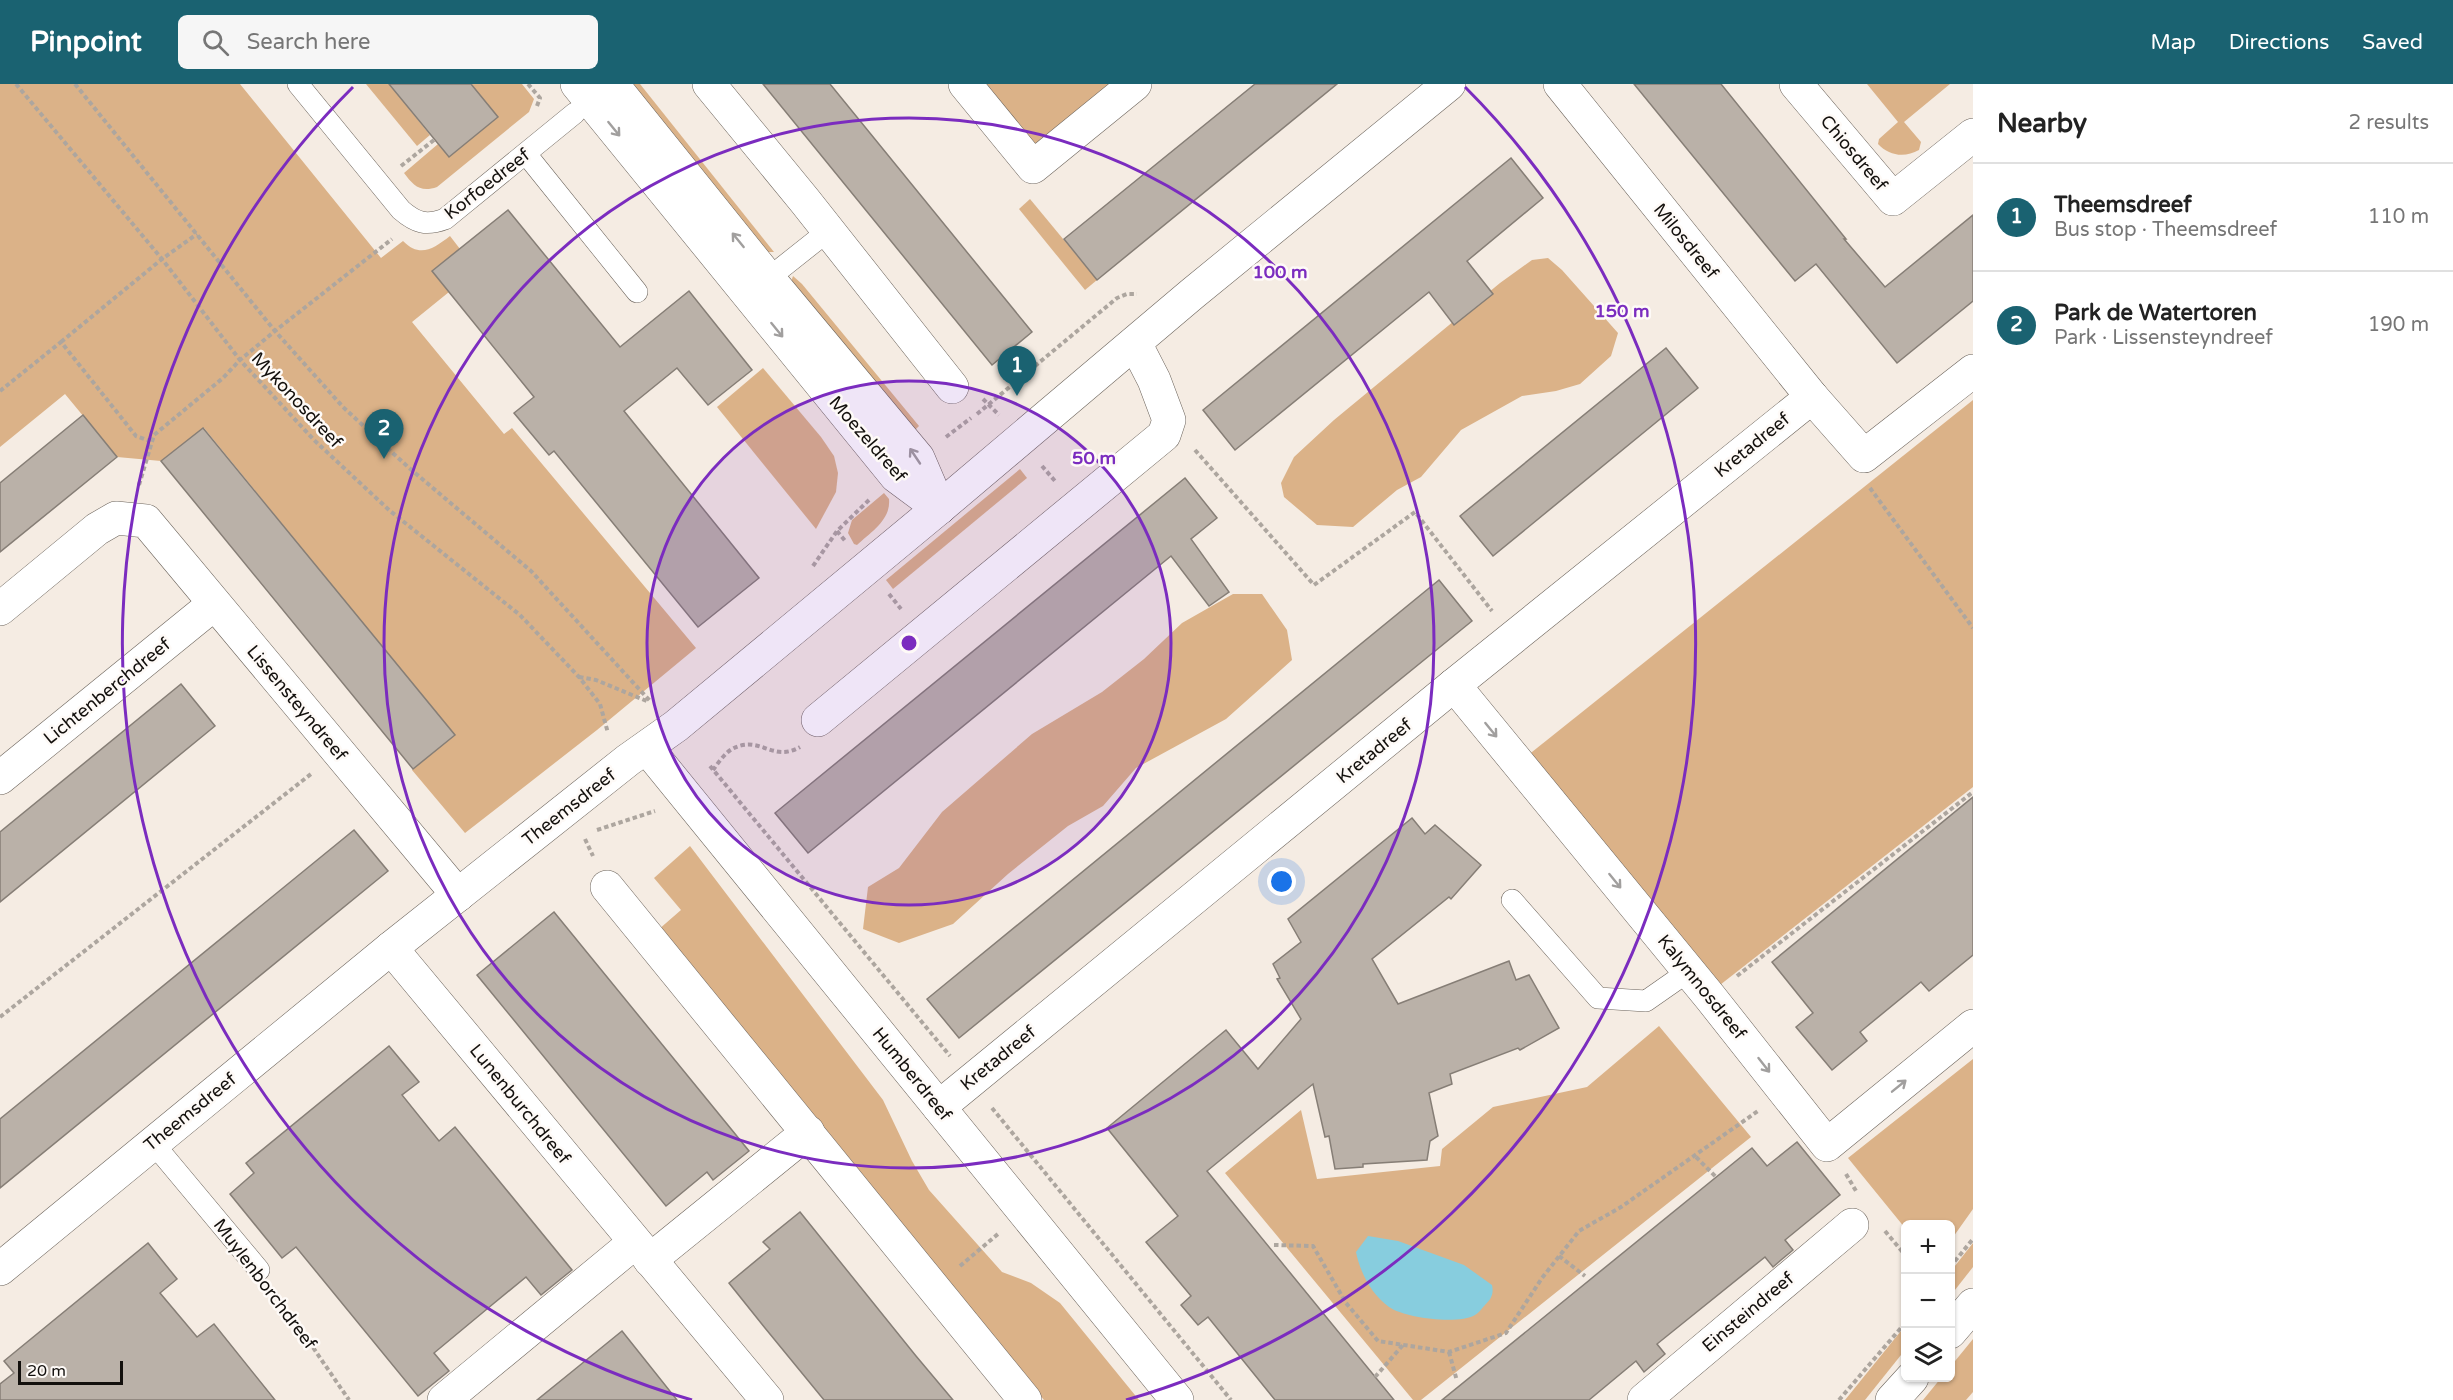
<!DOCTYPE html>
<html lang="en">
<head>
<meta charset="utf-8">
<style>
	body { margin:0; font-family:"Varela Round",sans-serif; background:#f6f6f6; color:#222 }
	.controls { position:absolute; right:18px; bottom:18px; display:grid; overflow:hidden; border-radius:9px; box-shadow:0 2px 4px #0004 }
	.controls button { width:54px; height:54px; display:grid; place-items:center; padding:0; border:0; border-bottom:2px solid #e0e0e0; background:#fff; color:#222; font:30px sans-serif }
	.scale { position:absolute; left:18px; bottom:15px; width:105px; box-sizing:border-box; padding-left:6px; border:3px solid #13100d; border-top:0; font-size:16px; line-height:21px; white-space:nowrap; color:#13100d; -webkit-text-stroke:4px #fefaf7; paint-order:stroke }
	.you { position:absolute; left:1282px; top:798px; width:21px; height:21px; margin:-15px; border:4px solid #fff; border-radius:50%; background:#1a73e8; box-shadow:0 0 0 9px #1a73e833 }
	.badge { display:grid; place-items:center; width:39px; height:39px; border-radius:50%; background:#1a6271; color:#fff; font-size:20px; font-weight:700 }
	.pin { position:absolute; translate:-50% -50px; filter:drop-shadow(0 2px 3px #0008) }
	.pin::after { content:''; position:absolute; top:32px; width:21px; height:18px; background:inherit; clip-path:polygon(0 0,100% 0,50% 100%) }
	.list { margin:0; padding:0; list-style:none }
	h2 { display:flex; justify-content:space-between; align-items:center; height:78px; margin:0; padding:0 24px; font-size:26px }
	h2 small { font-size:20px; font-weight:400; color:#767676 }
	.list li { display:grid; grid-template-columns:39px 1fr auto; gap:18px; align-items:center; box-sizing:border-box; height:108px; padding:0 24px; border-top:2px solid #e0e0e0 }
	.list b { display:block; font-size:22px; white-space:nowrap }
	.list p { margin:0; font-size:20px; white-space:nowrap; color:#767676 }
	.list em { font-size:20px; font-style:normal; color:#767676 }
	.icon { flex:none; width:33px; height:33px; fill:none; stroke:currentColor; stroke-width:2; stroke-linecap:round; stroke-linejoin:round }
	.map { position:relative; flex:none; width:1973px; height:1316px; overflow:hidden }
	header { display:flex; align-items:center; gap:36px; box-sizing:border-box; height:84px; padding:0 30px; background:#1a6271; color:#fff }
	header strong { font-size:28px }
	nav { display:flex; gap:33px; margin-inline-start:auto; font-size:21px }
	.search { width:420px; height:54px; background:#f6f6f6; display:flex; align-items:center; gap:15px; box-sizing:border-box; padding:0 21px; border-radius:9px; color:#767676; font-size:22px }
	main { display:flex }
	aside { flex:1; background:#fff }
	.map>svg:first-child { display:block }
</style>
</head>
<body>
<header>
<strong>Pinpoint</strong>
<div class="search"><svg class="icon" aria-label="search" viewBox="0 0 24 24"><circle cx="10" cy="10" r="6"/><path d="M15 15l6 6"/></svg>Search here</div>
<nav><a>Map</a><a>Directions</a><a>Saved</a></nav>
</header>
<main>
<div class="map">
<svg width="1973" height="1316" viewBox="0 0 1973 1316">
	<rect width="100%" height="100%" fill="#f5ece3"/>
	<!-- green -->
	<g fill="#dbb288">
		<path d="M 0,0 L 240,0 L 381,174 L 403,157 C 420,174 433,165 450,152 L 460,165 L 432,187 L 449,208 L 412,238 L 504,350 L 512,344 L 696,564 L 597,646 L 465,749 L 412,686 L 454,651 L 204,344 L 161,377 L 117,373 L 65,310 L 0,363 Z"/>
		<path d="M 366,0 L 389,0 L 430,51 L 417,62 Z"/>
		<path d="M 471,0 L 522,0 L 534,15 L 529,28 L 437,103 C 420,109 413,101 404,89 L 438,60 L 449,73 L 498,33 Z"/>
		<path d="M 620,0 L 640,0 L 774,168 L 767,168 Z"/>
		<path d="M 983,0 L 1110,0 L 1036,63 Z"/>
		<path d="M 1867,0 L 1950,0 L 1904,38 L 1921,58 L 1919,66 C 1905,74 1889,72 1878,60 L 1879,55 L 1898,38 Z"/>
		<path d="M 1030,115 L 1097,196 L 1085,206 L 1019,125 Z"/>
		<path d="M 1548,174 L 1562,186 L 1618,249 L 1611,272 L 1580,300 L 1556,307 L 1522,312 L 1461,346 L 1421,393 L 1397,406 L 1353,443 L 1317,441 L 1284,413 L 1281,399 L 1294,373 L 1334,336 L 1500,199 L 1532,176 Z"/>
		<path d="M 793,192 L 802,200 L 919,342 L 913,348 L 791,198 Z"/>
		<path d="M 763,284 L 821,353 L 834,372 L 838,389 L 836,408 L 816,445 L 717,323 Z"/>
		<path d="M 1973,316 L 1973,703 L 1711,908 L 1527,672 Z"/>
		<path d="M 1020,385 L 1027,394 L 893,505 L 886,496 Z"/>
		<path d="M 884,409 L 889,415 C 891,436 871,448 857,461 L 854,460 L 848,449 L 852,436 Z"/>
		<path d="M 1233,510 L 1262,510 L 1287,546 L 1292,576 L 1226,635 L 1136,684 L 1103,722 L 1068,742 L 1008,790 L 953,840 L 899,859 L 863,845 L 868,803 L 899,784 L 942,728 L 1032,650 L 1102,608 L 1144,575 L 1182,539 Z"/>
		<path d="M 690,762 L 883,1016 L 912,1077 L 929,1106 L 1002,1188 L 1031,1199 L 1060,1219 L 1139,1316 L 1044,1316 L 658,846 L 681,826 L 654,794 Z"/>
		<path d="M 1659,942 L 1751,1053 L 1421,1316 L 1413,1316 L 1225,1089 L 1301,1026 L 1317,1095 L 1440,1082 L 1442,1065 L 1493,1023 L 1587,1003 Z"/>
		<path d="M 1973,975 L 1973,1125 L 1951,1156 L 1950,1140 L 1906,1140 L 1905,1144 L 1848,1074 Z"/>
		<path d="M 1973,1159 L 1973,1183 L 1951,1211 L 1951,1187 Z"/>
		<path d="M 1905,1242 L 1905,1266 L 1865,1316 L 1845,1316 Z"/>
		<path d="M 1973,1255 L 1973,1308 L 1966,1316 L 1923,1316 L 1941,1294 L 1950,1294 L 1951,1282 Z"/>
	</g>
	<!-- water -->
	<path fill="#87cdde" d="M 1368,1152 L 1398,1157 L 1464,1181 L 1492,1201 C 1494,1210 1491,1215 1485,1221 C 1482,1224 1479,1229 1475,1231 C 1458,1241 1405,1234 1389,1223 C 1371,1210 1360,1188 1356,1168 Z"/>
	<!-- building -->
	<g fill="#bab1a8" stroke="#867e76" stroke-width="1.5">
		<path d="M 389,0 L 471,0 L 498,33 L 449,73 Z"/>
		<path d="M 763,0 L 830,0 L 1032,248 L 992,281 Z"/>
		<path d="M 1255,0 L 1337,0 L 1097,196 L 1064,155 Z"/>
		<path d="M 1634,0 L 1721,0 L 1846,155 L 1844,155 L 1885,203 L 1973,131 L 1973,217 L 1897,279 L 1816,180 L 1795,197 Z"/>
		<path d="M 1511,74 L 1543,114 L 1467,177 L 1493,210 L 1454,241 L 1429,208 L 1235,366 L 1203,326 Z"/>
		<path d="M 508,126 L 620,263 L 689,207 L 752,286 L 708,321 L 677,284 L 624,327 L 759,494 L 698,543 L 554,367 L 549,371 L 514,329 L 534,313 L 432,187 Z"/>
		<path d="M 1666,264 L 1698,304 L 1493,472 L 1460,432 Z"/>
		<path d="M 83,331 L 117,373 L 0,468 L 0,399 Z"/>
		<path d="M 203,344 L 455,651 L 413,685 L 161,377 Z"/>
		<path d="M 1185,394 L 1217,434 L 1191,455 L 1229,508 L 1209,522 L 1171,472 L 808,769 L 775,729 Z"/>
		<path d="M 1439,496 L 1472,537 L 959,954 L 927,915 Z"/>
		<path d="M 181,600 L 215,642 L 0,818 L 0,748 Z"/>
		<path d="M 1973,713 L 1973,871 L 1929,907 L 1921,898 L 1860,948 L 1867,957 L 1832,986 L 1796,943 L 1813,929 L 1772,878 Z"/>
		<path d="M 1412,734 L 1425,750 L 1435,741 L 1481,781 L 1451,815 L 1449,813 L 1372,875 L 1398,920 L 1509,877 L 1516,896 L 1529,891 L 1559,944 L 1520,966 L 1518,964 L 1450,990 L 1452,1000 L 1429,1009 L 1438,1052 L 1430,1057 L 1427,1076 L 1363,1080 L 1363,1083 L 1335,1085 L 1329,1052 L 1325,1053 L 1313,1000 L 1207,1087 L 1394,1316 L 1275,1316 L 1208,1233 L 1198,1241 L 1181,1221 L 1191,1212 L 1146,1158 L 1178,1132 L 1107,1044 L 1226,946 L 1258,985 L 1301,935 L 1277,895 L 1280,894 L 1273,880 L 1301,858 L 1288,835 Z"/>
		<path d="M 354,746 L 388,787 L 0,1104 L 0,1035 Z"/>
		<path d="M 554,828 L 749,1067 L 713,1096 L 707,1088 L 666,1122 L 477,891 Z"/>
		<path d="M 389,962 L 419,998 L 402,1011 L 439,1057 L 455,1043 L 572,1186 L 541,1211 L 526,1193 L 493,1220 L 434,1269 L 449,1287 L 418,1312 L 296,1163 L 282,1174 L 230,1110 L 254,1089 L 246,1079 Z"/>
		<path d="M 1797,1058 L 1840,1111 L 1785,1156 L 1793,1166 L 1781,1176 L 1773,1183 L 1765,1173 L 1657,1260 L 1665,1270 L 1644,1288 L 1636,1277 L 1589,1316 L 1442,1316 L 1752,1064 L 1767,1082 Z"/>
		<path d="M 800,1128 L 916,1272 L 953,1316 L 824,1316 L 765,1244 L 729,1199 L 770,1165 L 763,1158 Z"/>
		<path d="M 148,1159 L 177,1195 L 160,1209 L 197,1253 L 214,1240 L 275,1316 L 0,1316 L 0,1300 L 14,1289 L 4,1277 Z"/>
		<path d="M 622,1247 L 677,1316 L 537,1316 L 574,1286 Z"/>
	</g>
	<g fill="none" stroke-linecap="round" stroke-linejoin="round">
		<defs>
			<g id="lane">
				<path d="M 298,0 L 401,126 C 416,139 426,142 445,135 L 575,29"/>
				<path d="M 526,70 L 637,208"/>
				<path d="M 760,201 L 828,147"/>
				<path d="M 1512,816 L 1598,914 L 1646,917 L 1689,887"/>
				<path d="M 153,1059 L 259,1186"/>
			</g>
			<g id="street">
				<path d="M 709,0 L 805,117 L 952,303"/>
				<path d="M 965,0 L 1033,83 L 1135,0"/>
				<path d="M 1560,0 L 1812,313 L 1864,372 L 1973,287"/>
				<path d="M 1796,0 L 1893,115 L 1973,51"/>
				<path d="M 0,525 L 97,445 L 116,434 L 146,437 L 458,811"/>
				<path d="M 1454,601 L 1710,913 L 1827,1061 L 1973,942"/>
				<path d="M 818,636 L 1164,351 L 1169,336 L 1154,296 L 1135,259"/>
				<path d="M 647,664 L 1177,1316"/>
				<path d="M 0,694 L 214,520"/>
				<path d="M 607,803 L 1025,1316"/>
				<path d="M 391,864 L 767,1316"/>
				<path d="M 939,1023 L 1454,601 L 1812,313"/>
				<path d="M 650,1176 L 808,1048"/>
				<path d="M 0,1185 L 391,864 L 628,676 L 676,642 L 939,424"/>
				<path d="M 444,1316 L 634,1159"/>
				<path d="M 1644,1316 L 1852,1141"/>
			</g>
			<g id="secondary">
				<path d="M 577,0 L 896,392 L 939,424"/>
				<path d="M 612,0 L 768,194 L 918,374 L 939,423"/>
				<path d="M 939,424 L 1192,210 L 1449,0"/>
			</g>
			<g id="primary">
				<path d="M 1950,1248 L 1973,1221"/>
				<path d="M 1892,1316 L 1912,1294"/>
			</g>
		</defs>
		<!-- lane casing -->
		<use href="#lane" stroke="#6c645c" stroke-width="22"/>
		<!-- street casing -->
		<use href="#street" stroke="#6c645c" stroke-width="34"/>
		<!-- secondary casing -->
		<use href="#secondary" stroke="#6c645c" stroke-width="34"/>
		<!-- primary casing -->
		<use href="#primary" stroke="#6c645c" stroke-width="34"/>
		<!-- path -->
		<g stroke="#ada69f" stroke-width="4" stroke-dasharray="4.5 3" stroke-linecap="butt">
			<path d="M 16,0 L 162,175 L 240,276 L 314,356 L 389,426 L 520,531 L 579,593 L 600,620 L 608,649"/>
			<path d="M 75,0 L 275,247 L 343,323 L 408,383 L 531,487 L 650,617"/>
			<path d="M 528,0 L 540,14 L 537,22"/>
			<path d="M 401,82 L 434,56"/>
			<path d="M 61,258 L 162,175 L 197,150"/>
			<path d="M 0,307 L 61,258 L 136,352 L 150,357"/>
			<path d="M 983,315 L 999,331"/>
			<path d="M 977,330 L 1117,214 L 1127,210 L 1137,210"/>
			<path d="M 946,353 L 971,334"/>
			<path d="M 1195,366 L 1314,501 L 1415,428 L 1492,527"/>
			<path d="M 1042,382 L 1055,397"/>
			<path d="M 139,401 L 154,351 L 223,294 L 240,276 L 275,247 L 392,155"/>
			<path d="M 1870,404 L 1973,544"/>
			<path d="M 837,447 L 846,458"/>
			<path d="M 813,482 L 837,447 L 870,415"/>
			<path d="M 889,510 L 901,525"/>
			<path d="M 579,593 L 596,596 L 649,618"/>
			<path d="M 710,682 L 950,972"/>
			<path d="M 713,686 C 718,679 725,669 732,665 C 760,650 772,679 800,663"/>
			<path d="M 597,746 L 655,727"/>
			<path d="M 585,755 L 593,772"/>
			<path d="M 1737,892 L 1973,708"/>
			<path d="M 0,933 L 311,690"/>
			<path d="M 992,1024 L 1231,1316"/>
			<path d="M 1696,1073 L 1716,1093"/>
			<path d="M 1846,1090 L 1856,1107"/>
			<path d="M 1885,1147 L 1906,1172"/>
			<path d="M 1274,1161 L 1313,1162 L 1346,1219 L 1378,1257 L 1449,1268 L 1506,1249 L 1542,1194 L 1579,1147 L 1621,1123 L 1758,1027"/>
			<path d="M 1559,1172 L 1585,1192"/>
			<path d="M 960,1182 L 998,1150"/>
			<path d="M 1950,1183 L 1973,1155"/>
			<path d="M 275,1208 L 349,1316"/>
			<path d="M 1449,1268 L 1457,1297"/>
			<path d="M 1375,1293 L 1403,1261"/>
			<path d="M 1839,1316 L 1906,1238"/>
		</g>
		<!-- lane -->
		<use href="#lane" stroke="#fff" stroke-width="21"/>
		<!-- street -->
		<use href="#street" stroke="#fff" stroke-width="33"/>
		<!-- secondary -->
		<use href="#secondary" stroke="#fff" stroke-width="33"/>
		<!-- primary -->
		<use href="#primary" stroke="#fff" stroke-width="33"/>
	</g>
	<!-- one-way arrows -->
	<defs><path id="oneway-shaft" d="M-6 0H5M1.5-3L5.5 0L1.5 3" fill="none" stroke-width="1.6" stroke-linecap="round" stroke-linejoin="round" transform="scale(1.5)"/></defs>
	<g stroke="#a19f9e">
		<use href="#oneway-shaft" transform="translate(614 45) rotate(51)"/>
		<use href="#oneway-shaft" transform="translate(738 156) rotate(-129)"/>
		<use href="#oneway-shaft" transform="translate(777 246) rotate(51)"/>
		<use href="#oneway-shaft" transform="translate(915 372) rotate(-124)"/>
		<use href="#oneway-shaft" transform="translate(1491 646) rotate(51)"/>
		<use href="#oneway-shaft" transform="translate(1615 797) rotate(51)"/>
		<use href="#oneway-shaft" transform="translate(1764 981) rotate(52)"/>
		<use href="#oneway-shaft" transform="translate(1899 1002) rotate(-39)"/>
	</g>
	<!-- distance rings -->
	<circle cx="909" cy="559" r="262" fill="#7b2cbf" fill-opacity=".12"/>
	<g fill="none" stroke="#7b2cbf" stroke-width="3">
		<circle cx="909" cy="559" r="262"/>
		<circle cx="909" cy="559" r="525"/>
		<path d="M692 1316A787 787 0 0 1 353 3M1465 3A787 787 0 0 1 1126 1316"/>
	</g>
	<g text-anchor="middle" stroke-width="5" stroke-linejoin="round" paint-order="stroke">
		<!-- street labels -->
		<g font-size="18" fill="#13100d" stroke="#fefaf7">
			<text transform="translate(1854 69) rotate(50)" y="6">Chiosdreef</text>
			<text transform="translate(487 100) rotate(-38)" y="6">Korfoedreef</text>
			<text transform="translate(1686 157) rotate(51)" y="6">Milosdreef</text>
			<text transform="translate(297 316) rotate(47)" y="6">Mykonosdreef</text>
			<text transform="translate(868 355) rotate(49)" y="6">Moezeldreef</text>
			<text transform="translate(1752 361) rotate(-39)" y="6">Kretadreef</text>
			<text transform="translate(107 607) rotate(-39)" y="6">Lichtenberchdreef</text>
			<text transform="translate(297 619) rotate(50)" y="6">Lissensteyndreef</text>
			<text transform="translate(1374 667) rotate(-39)" y="6">Kretadreef</text>
			<text transform="translate(569 723) rotate(-38)" y="6">Theemsdreef</text>
			<text transform="translate(1702 903) rotate(51)" y="6">Kalymnosdreef</text>
			<text transform="translate(998 974) rotate(-39)" y="6">Kretadreef</text>
			<text transform="translate(912 990) rotate(51)" y="6">Humberdreef</text>
			<text transform="translate(520 1020) rotate(51)" y="6">Lunenburchdreef</text>
			<text transform="translate(190 1028) rotate(-39)" y="6">Theemsdreef</text>
			<text transform="translate(265 1200) rotate(53)" y="6">Muylenborchdreef</text>
			<text transform="translate(1748 1228) rotate(-40)" y="6">Einsteindreef</text>
		</g>
	</g>
	<circle cx="909" cy="559" r="9" fill="#7b2cbf" stroke="#fefaf7" stroke-width="3"/>
	<g font-size="18" text-anchor="middle" font-weight="bold" fill="#7b2cbf" stroke="#fefaf7" stroke-width="5" stroke-linejoin="round" paint-order="stroke">
		<text x="1280" y="194">100 m</text>
		<text x="1622" y="233">150 m</text>
		<text x="1094" y="380">50 m</text>
	</g>
</svg>
<div class="controls">
<button>+</button>
<button>−</button>
<button><svg class="icon" aria-label="layers" viewBox="0 0 24 24"><path d="M12 4l9 5-9 5-9-5zM3 14l9 5 9-5"/></svg></button>
</div>
<div class="scale">20 m</div>
<div class="you"></div>
<div class="pin badge" style="left:1017px;top:312px">1</div>
<div class="pin badge" style="left:384px;top:375px">2</div>
</div>
<aside>
<h2>Nearby<small>2 results</small></h2>
<ul class="list">
<li><span class="badge">1</span><div><b>Theemsdreef</b><p>Bus stop · Theemsdreef</p></div><em>110 m</em></li>
<li><span class="badge">2</span><div><b>Park de Watertoren</b><p>Park · Lissensteyndreef</p></div><em>190 m</em></li>
</ul>
</aside>
</main>
</body>
</html>
